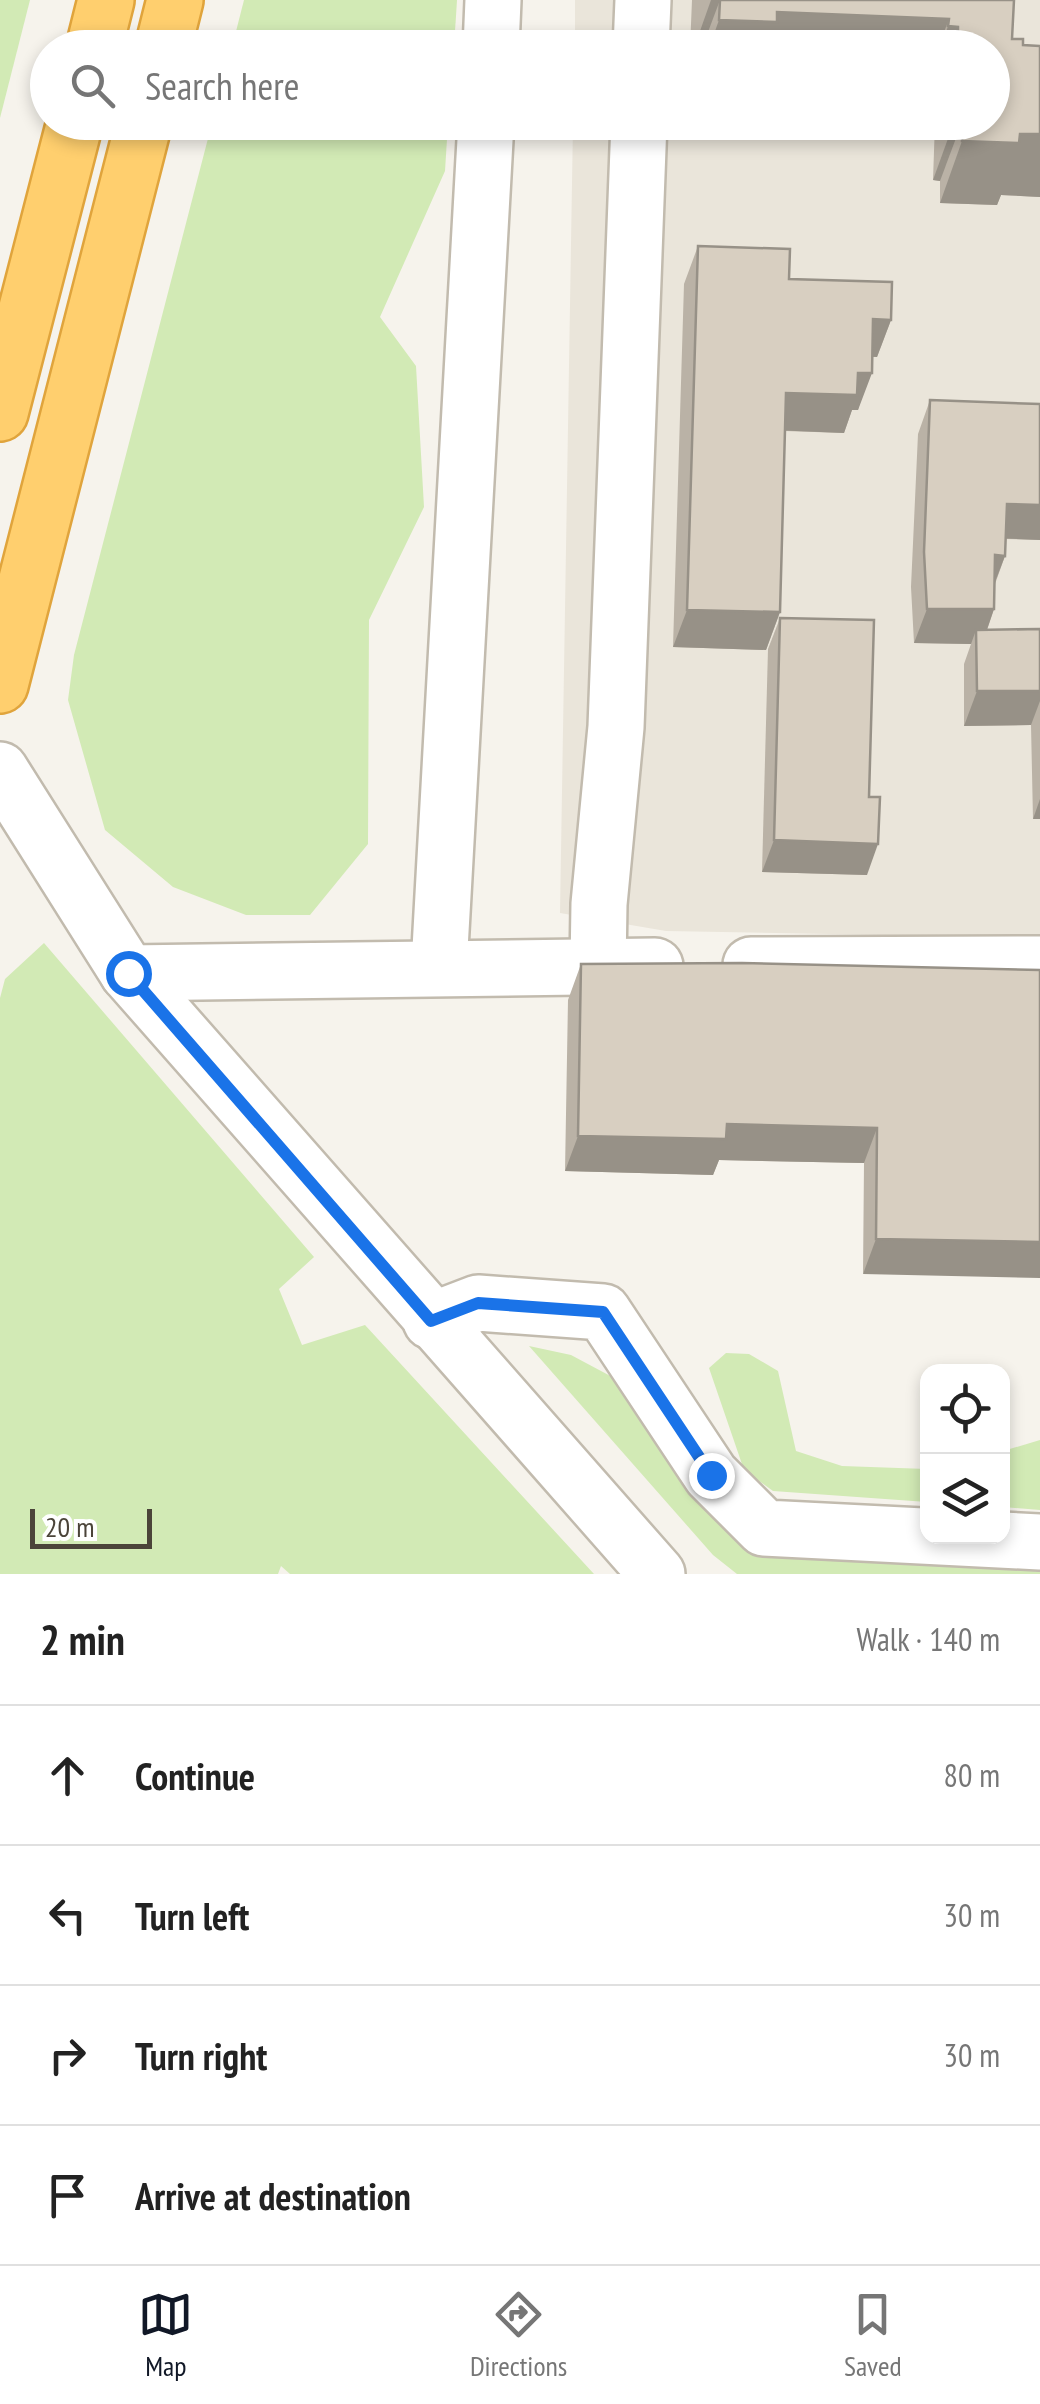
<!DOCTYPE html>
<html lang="en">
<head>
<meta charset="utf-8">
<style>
	body { margin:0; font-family:"PT Sans Narrow",sans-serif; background:#f6f6f6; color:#222 }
	.controls { position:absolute; right:30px; bottom:30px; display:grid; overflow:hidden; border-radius:20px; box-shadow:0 5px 15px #0003 }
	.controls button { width:90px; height:90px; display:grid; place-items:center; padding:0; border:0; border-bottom:2px solid #e0e0e0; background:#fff; color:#222; font:50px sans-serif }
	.scale { position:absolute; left:30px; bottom:25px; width:122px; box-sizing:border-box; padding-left:10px; border:5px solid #4b4439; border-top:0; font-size:28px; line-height:35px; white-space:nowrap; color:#4b4439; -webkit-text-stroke:8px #fff; paint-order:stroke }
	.stop { position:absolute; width:30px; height:30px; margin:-22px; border:8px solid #1a73e8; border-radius:50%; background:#fff }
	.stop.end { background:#1a73e8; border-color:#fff; box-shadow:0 2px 10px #0008 }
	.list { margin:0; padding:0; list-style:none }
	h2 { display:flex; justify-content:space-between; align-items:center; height:130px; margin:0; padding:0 40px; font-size:42px }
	h2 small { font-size:32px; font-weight:400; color:#767676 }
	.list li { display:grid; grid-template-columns:65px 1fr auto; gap:30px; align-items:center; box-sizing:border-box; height:140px; padding:0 40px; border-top:2px solid #e0e0e0 }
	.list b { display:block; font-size:38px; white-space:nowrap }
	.list em { font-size:32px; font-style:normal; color:#767676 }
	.icon { flex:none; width:55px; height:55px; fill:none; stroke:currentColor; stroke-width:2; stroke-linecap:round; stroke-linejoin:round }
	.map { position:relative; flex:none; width:1040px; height:1574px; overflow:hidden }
	.search { position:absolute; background:#fff; box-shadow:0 5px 15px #0003; left:30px; right:30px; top:30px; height:110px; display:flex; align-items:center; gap:25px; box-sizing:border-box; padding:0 35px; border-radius:55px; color:#767676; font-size:38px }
	.sheet { height:690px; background:#fff }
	nav { display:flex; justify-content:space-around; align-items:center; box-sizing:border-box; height:140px; border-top:2px solid #e0e0e0; background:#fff; font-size:28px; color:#767676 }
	nav a { display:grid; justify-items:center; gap:5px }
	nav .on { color:#111827 }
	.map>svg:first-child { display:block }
</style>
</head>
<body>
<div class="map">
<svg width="1040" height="1574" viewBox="0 0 1040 1574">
	<rect width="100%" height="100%" fill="#f6f3ec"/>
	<!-- residential -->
	<path fill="#eae5da" d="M 575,0 L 1040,0 L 1040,938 L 666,931 L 560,913 L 573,123 L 992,122 L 992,48 L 575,47 Z"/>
	<!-- green -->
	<g fill="#d2eab5">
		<path d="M 0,0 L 30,0 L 0,118 Z"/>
		<path d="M 244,0 L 457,0 L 454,47 L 232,47 Z"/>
		<path d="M 212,123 L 448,123 L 445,171 L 380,317 L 416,366 L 424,507 L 369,620 L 368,844 L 310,915 L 246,915 L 173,887 L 105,830 L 68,700 L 74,655 Z"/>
		<path d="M 44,943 L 314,1257 L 279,1289 L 302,1345 L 365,1325 L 594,1574 L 290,1574 L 281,1566 L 278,1574 L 0,1574 L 0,998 L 5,979 Z"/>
		<path d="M 529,1346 L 571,1355 L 616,1379 L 731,1530 L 1040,1560 L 1040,1574 L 737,1574 L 713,1555 Z"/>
		<path d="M 726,1353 L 749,1354 L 778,1371 L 796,1451 L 842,1466 L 927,1469 L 927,1502 L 773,1491 L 744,1470 L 709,1368 Z"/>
		<path d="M 1040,1440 L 1040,1510 L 1003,1507 L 1003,1451 Z"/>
	</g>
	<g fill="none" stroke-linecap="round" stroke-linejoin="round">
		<defs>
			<g id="minor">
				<path d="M 491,48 L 493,0"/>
				<path d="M 641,48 L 643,0"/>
				<path d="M 0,770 L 128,973 L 657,1574"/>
				<path d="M 751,965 L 1040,964"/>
				<path d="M 598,966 L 599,904 L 616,727 L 639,122"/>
				<path d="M 439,967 L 486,122"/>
				<path d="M 128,973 L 655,966"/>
				<path d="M 431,1321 L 478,1303 L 603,1312 L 711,1475 L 764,1528 L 1040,1542"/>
			</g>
			<g id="highway">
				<path d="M 94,48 L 106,0"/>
				<path d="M 163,48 L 175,0"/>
				<path d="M 0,413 L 75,122"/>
				<path d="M 0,685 L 144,122"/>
			</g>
		</defs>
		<!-- minor casing -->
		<use href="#minor" stroke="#c2bbae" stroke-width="60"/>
		<!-- highway casing -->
		<use href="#highway" stroke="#e0a43c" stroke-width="60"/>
		<!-- minor -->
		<use href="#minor" stroke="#fff" stroke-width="55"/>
		<!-- highway -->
		<use href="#highway" stroke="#ffcf6e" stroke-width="55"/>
	</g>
	<!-- wall -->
	<g fill="#bab2a6">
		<path d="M 692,0 L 1014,0 L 1012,39 L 1023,45 L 1040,46 L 1040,197 L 1001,195 L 997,205 L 940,203 L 940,181 L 933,180 L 935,122 L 992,122 L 992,48 L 690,48 Z"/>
		<path d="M 698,246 L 891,320 L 877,357 L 872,357 L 858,410 L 852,410 L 844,433 L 785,431 L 780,612 L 766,650 L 673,647 L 684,284 Z"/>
		<path d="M 930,400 L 1040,404 L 1040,540 L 1006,539 L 1005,556 L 995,584 L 994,609 L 987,630 L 1040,629 L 1040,819 L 1033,819 L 1031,725 L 964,726 L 964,664 L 971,644 L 914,643 L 911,587 L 918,434 Z"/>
		<path d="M 780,618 L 867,875 L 762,872 L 768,649 Z"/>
		<path d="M 581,964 L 1040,970 L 863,1274 L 864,1163 L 719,1160 L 713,1175 L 565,1171 L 568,1000 Z"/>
	</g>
	<!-- shaded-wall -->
	<g fill="#979187">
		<path d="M 711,0 L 720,0 L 702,48 L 694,48 Z"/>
		<path d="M 777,12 L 949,19 L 938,48 L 709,48 L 719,20 Z"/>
		<path d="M 948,26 L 958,27 L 951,48 L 941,48 Z"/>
		<path d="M 954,122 L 962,122 L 940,181 L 933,180 Z"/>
		<path d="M 1020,134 L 1040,134 L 1040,197 L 1001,195 L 997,205 L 940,203 L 962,141 Z"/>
		<path d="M 873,319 L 891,320 L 877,357 L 860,356 Z"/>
		<path d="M 858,373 L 872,373 L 858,410 L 852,410 L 844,433 L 772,430 L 786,393 Z"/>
		<path d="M 1007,504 L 1040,505 L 1040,540 L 994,538 Z"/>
		<path d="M 995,555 L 1005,556 L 992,590 Z"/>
		<path d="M 927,609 L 994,609 L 982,644 L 976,630 L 971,644 L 914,643 Z"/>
		<path d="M 687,610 L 780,612 L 766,650 L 673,647 Z"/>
		<path d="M 977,691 L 1040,691 L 1040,701 L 1031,725 L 964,726 Z"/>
		<path d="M 1040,799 L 1040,819 L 1033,819 Z"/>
		<path d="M 774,840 L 878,844 L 867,875 L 762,872 Z"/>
		<path d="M 727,1124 L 877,1128 L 864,1163 L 719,1160 L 713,1175 L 565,1171 L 578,1136 Z"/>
		<path d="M 876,1239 L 1040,1242 L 1040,1278 L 863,1274 Z"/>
	</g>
	<!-- building -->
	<g fill="#d8cfc1" stroke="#979187" stroke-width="2.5">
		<path d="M 720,0 L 1014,0 L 1012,39 L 1023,39 L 1023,45 L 1040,46 L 1040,134 L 1020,134 L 1019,143 L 962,141 L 963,122 L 992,122 L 992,48 L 958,48 L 958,27 L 948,26 L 949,19 L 777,12 L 777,22 L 719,20 Z"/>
		<path d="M 698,246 L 790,249 L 789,279 L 892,282 L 891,320 L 873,319 L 872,373 L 858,373 L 857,395 L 786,393 L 780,612 L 687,610 Z"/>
		<path d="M 930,400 L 1040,404 L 1040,505 L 1007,504 L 1005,556 L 995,555 L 994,609 L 927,609 L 924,552 Z"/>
		<path d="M 780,618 L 874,620 L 869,797 L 880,797 L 878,844 L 774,840 Z"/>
		<path d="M 1040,629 L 1040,691 L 977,691 L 976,630 Z"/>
		<path d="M 742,963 L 1040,970 L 1040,1242 L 876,1239 L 877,1128 L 727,1124 L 726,1139 L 578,1136 L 581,964 Z"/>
	</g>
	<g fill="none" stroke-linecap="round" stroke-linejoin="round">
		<!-- route -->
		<path stroke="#1a73e8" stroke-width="12" d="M 128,973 L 431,1321 L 478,1303 L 603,1312 L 711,1475"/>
	</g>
</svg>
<div class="controls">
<button><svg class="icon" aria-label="locate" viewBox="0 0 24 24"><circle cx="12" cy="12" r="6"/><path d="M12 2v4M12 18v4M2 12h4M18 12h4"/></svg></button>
<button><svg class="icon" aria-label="layers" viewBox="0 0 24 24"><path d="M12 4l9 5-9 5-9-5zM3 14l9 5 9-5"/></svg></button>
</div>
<div class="scale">20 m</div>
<div class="stop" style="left:128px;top:973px"></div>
<div class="stop end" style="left:711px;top:1475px"></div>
<div class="search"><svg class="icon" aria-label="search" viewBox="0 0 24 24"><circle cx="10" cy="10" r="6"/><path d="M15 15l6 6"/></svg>Search here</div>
</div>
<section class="sheet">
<h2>2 min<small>Walk · 140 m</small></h2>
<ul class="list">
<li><svg class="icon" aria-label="ahead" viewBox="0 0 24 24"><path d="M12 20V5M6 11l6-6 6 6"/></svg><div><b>Continue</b></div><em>80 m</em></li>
<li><svg class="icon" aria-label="left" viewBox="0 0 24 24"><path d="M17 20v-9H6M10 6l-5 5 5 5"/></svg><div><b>Turn left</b></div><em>30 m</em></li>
<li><svg class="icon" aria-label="right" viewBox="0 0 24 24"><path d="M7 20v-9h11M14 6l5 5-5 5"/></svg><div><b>Turn right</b></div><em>30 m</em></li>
<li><svg class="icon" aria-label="arrive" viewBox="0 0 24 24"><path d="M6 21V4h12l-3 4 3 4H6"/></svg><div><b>Arrive at destination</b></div></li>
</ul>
</section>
<nav>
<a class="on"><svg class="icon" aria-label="map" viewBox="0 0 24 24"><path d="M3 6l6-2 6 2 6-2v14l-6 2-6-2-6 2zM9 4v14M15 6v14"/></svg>Map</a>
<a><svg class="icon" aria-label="directions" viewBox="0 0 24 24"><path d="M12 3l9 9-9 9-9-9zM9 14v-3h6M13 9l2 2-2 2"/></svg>Directions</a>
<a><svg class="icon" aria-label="saved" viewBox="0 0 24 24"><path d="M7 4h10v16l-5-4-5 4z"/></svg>Saved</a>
</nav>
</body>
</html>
